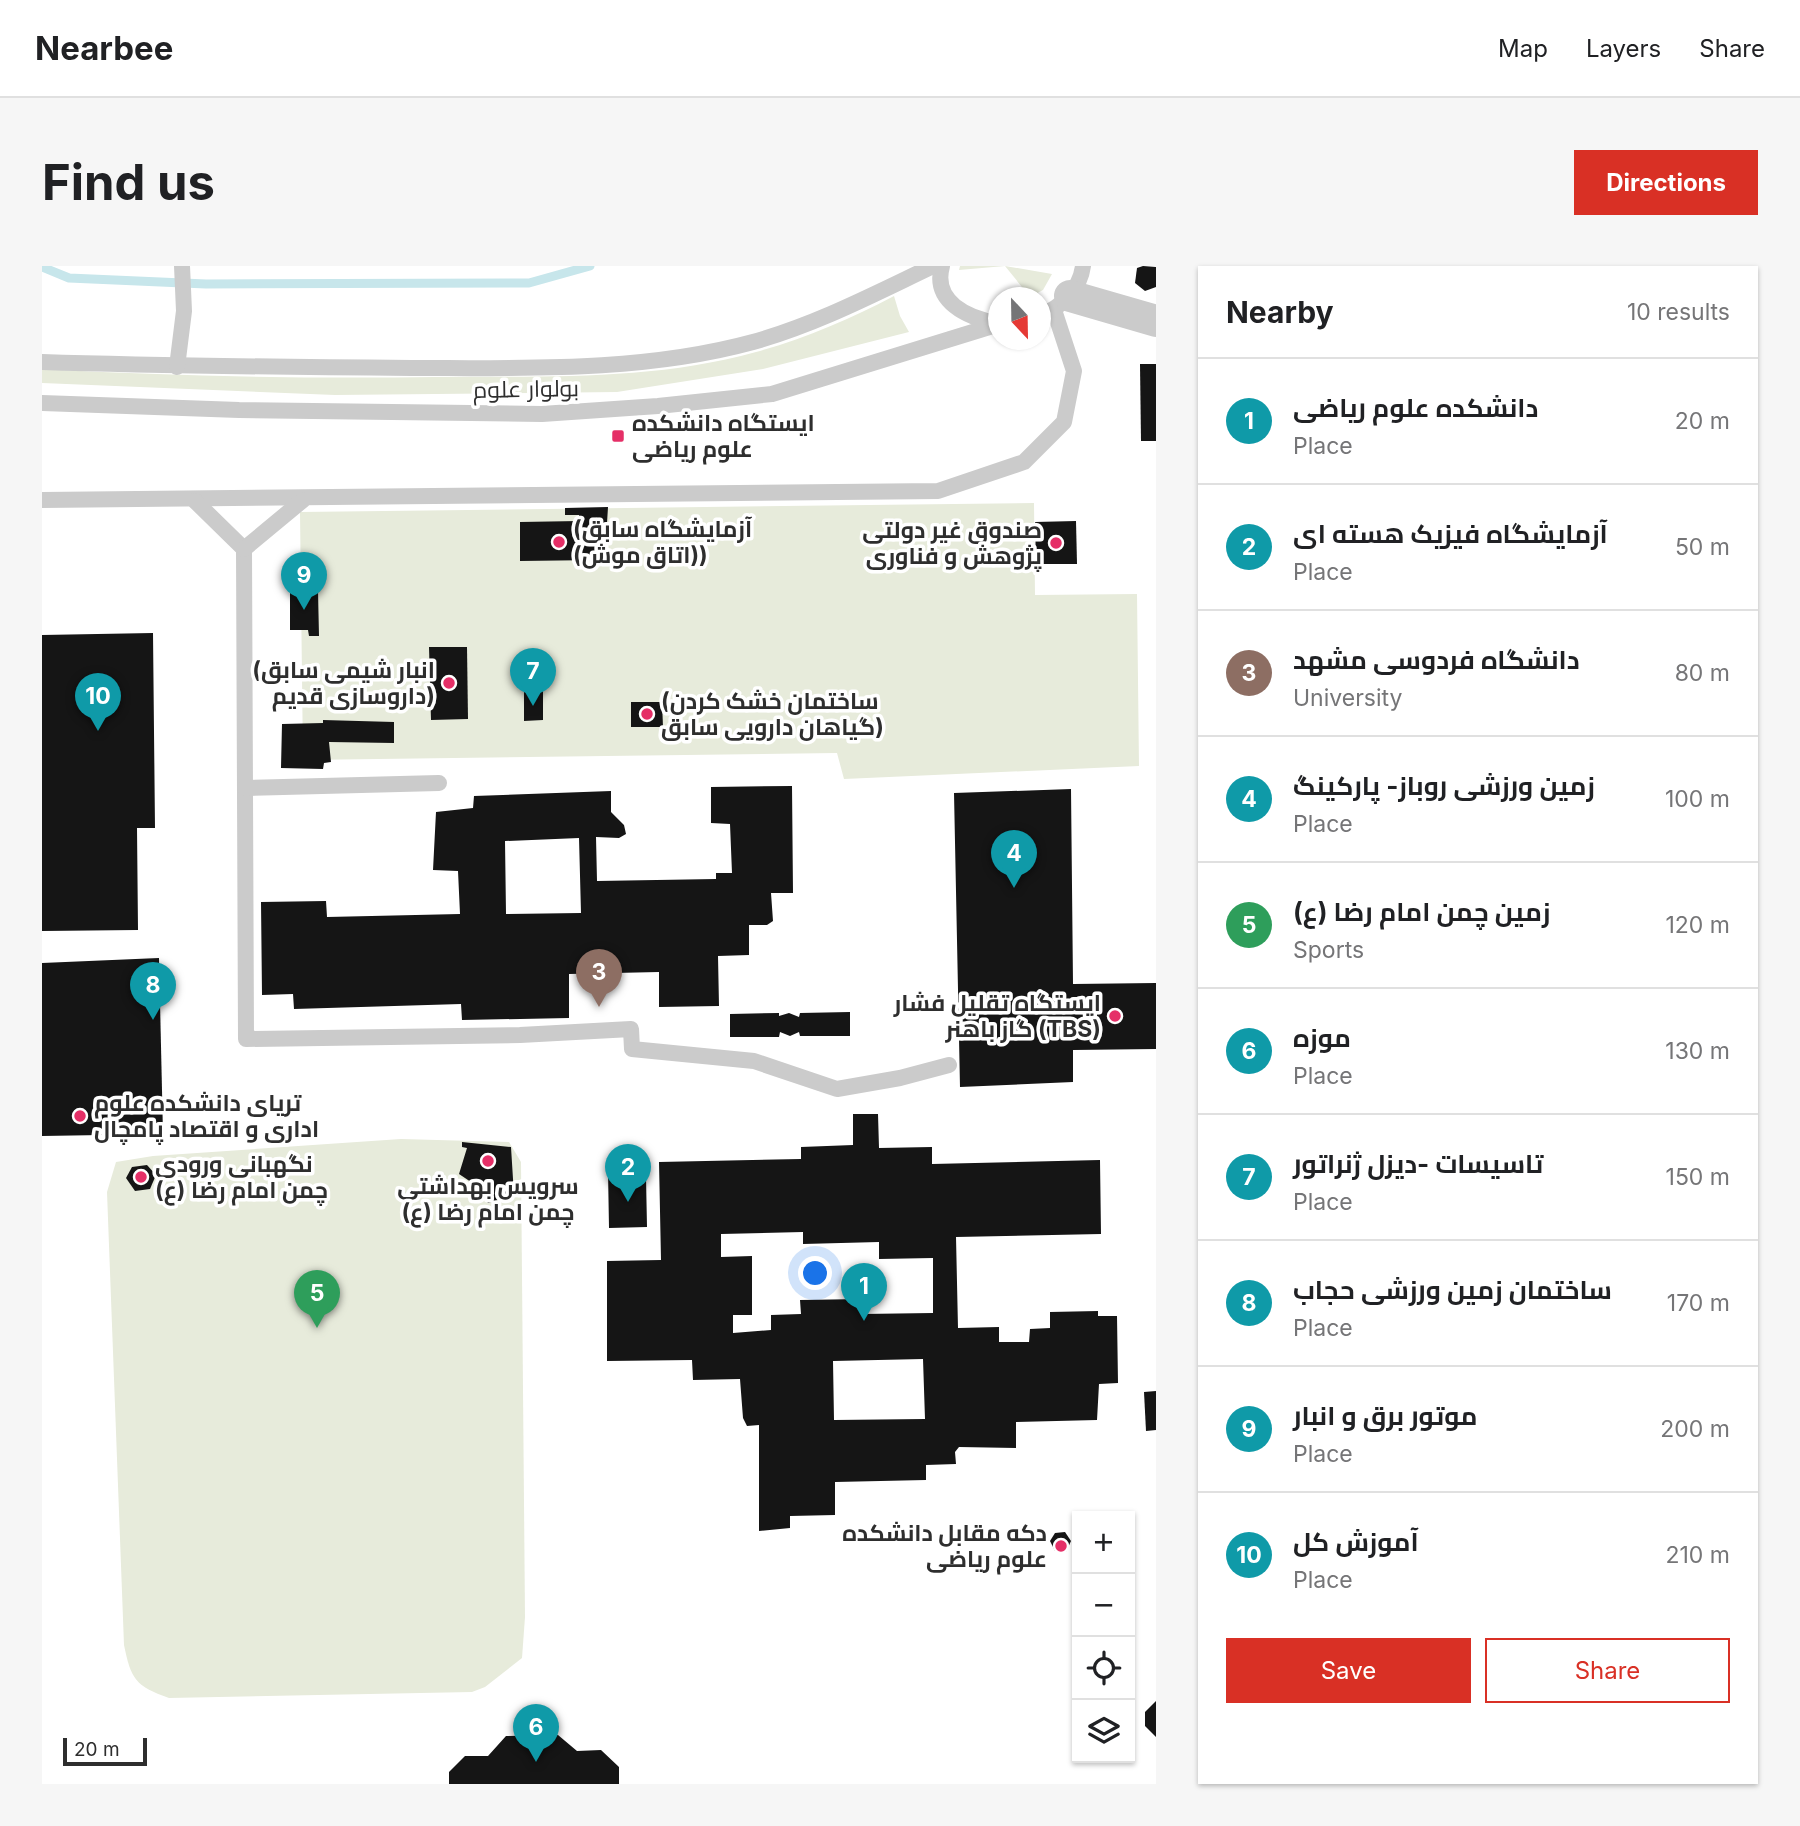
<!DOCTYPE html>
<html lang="en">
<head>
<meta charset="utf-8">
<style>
	body { margin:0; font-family:Inter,Cairo,sans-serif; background:#f6f6f6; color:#202124 }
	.controls { position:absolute; right:21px; bottom:21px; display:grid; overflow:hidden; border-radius:0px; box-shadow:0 2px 5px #0004 }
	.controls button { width:63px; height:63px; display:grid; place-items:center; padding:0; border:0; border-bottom:2px solid #e0e0e0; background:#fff; color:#202124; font:35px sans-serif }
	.compass { position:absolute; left:946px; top:21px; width:63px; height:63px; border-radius:50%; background:#fff; box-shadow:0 2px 5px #0004; rotate:158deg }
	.scale { position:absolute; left:21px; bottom:18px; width:84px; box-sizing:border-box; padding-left:7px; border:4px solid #2e2e2e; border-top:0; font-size:19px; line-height:24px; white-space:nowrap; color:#2e2e2e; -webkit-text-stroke:5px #fff; paint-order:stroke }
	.you { position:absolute; left:774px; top:1008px; width:24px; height:24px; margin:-18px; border:5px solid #fff; border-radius:50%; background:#1a73e8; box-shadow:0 0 0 10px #1a73e833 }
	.badge { display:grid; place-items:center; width:46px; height:46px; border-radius:50%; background:#d93025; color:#fff; font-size:23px; font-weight:700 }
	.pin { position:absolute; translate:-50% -58px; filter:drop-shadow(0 2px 4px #0008) }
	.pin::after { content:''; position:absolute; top:37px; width:24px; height:21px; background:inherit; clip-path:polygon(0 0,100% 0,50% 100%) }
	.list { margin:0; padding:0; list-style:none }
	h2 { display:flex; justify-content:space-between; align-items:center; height:91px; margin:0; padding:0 28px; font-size:30px }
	h2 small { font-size:23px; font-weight:400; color:#757577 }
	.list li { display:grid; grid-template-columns:46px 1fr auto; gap:21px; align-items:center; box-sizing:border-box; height:126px; padding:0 28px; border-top:2px solid #e0e0e0 }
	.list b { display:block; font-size:26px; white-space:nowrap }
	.list p { margin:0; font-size:23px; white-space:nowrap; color:#757577 }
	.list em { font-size:23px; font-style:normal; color:#757577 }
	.actions { display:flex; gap:14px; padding:21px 28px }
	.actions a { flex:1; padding:16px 0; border:2px solid #d93025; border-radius:0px; text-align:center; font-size:24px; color:#d93025 }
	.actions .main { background:#d93025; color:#fff }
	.icon { flex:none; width:38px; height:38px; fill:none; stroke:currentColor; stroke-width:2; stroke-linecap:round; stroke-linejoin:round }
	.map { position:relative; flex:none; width:1114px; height:1518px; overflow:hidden; border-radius:0px }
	header { display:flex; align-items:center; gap:42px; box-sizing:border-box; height:98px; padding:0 35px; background:#fff; border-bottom:2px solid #e0e0e0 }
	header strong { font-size:33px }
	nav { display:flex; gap:38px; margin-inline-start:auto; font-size:24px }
	.intro { display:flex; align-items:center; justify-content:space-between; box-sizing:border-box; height:168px; padding:0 42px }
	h1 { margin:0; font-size:49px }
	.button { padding:18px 32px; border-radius:0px; background:#d93025; color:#fff; font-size:24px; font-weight:700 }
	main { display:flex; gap:42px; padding:0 42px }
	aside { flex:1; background:#fff; border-radius:0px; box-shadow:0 2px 5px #0004 }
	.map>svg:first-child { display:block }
</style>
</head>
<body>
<header>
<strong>Nearbee</strong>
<nav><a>Map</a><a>Layers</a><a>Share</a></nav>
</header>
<div class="intro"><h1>Find us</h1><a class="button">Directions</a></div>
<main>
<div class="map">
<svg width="1114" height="1518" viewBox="0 0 1114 1518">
	<rect width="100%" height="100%" fill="#fff"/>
	<!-- green -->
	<g fill="#e7ebdb">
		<path d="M 918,0 L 963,0 L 1010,8 L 1001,24 L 988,31 L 963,0 L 917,4 Z"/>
		<path d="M 852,30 L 858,50 L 867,66 L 721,103 L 575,126 L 293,129 L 0,117 L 0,103 C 131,110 262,113 393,111 C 500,110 610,115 714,86 C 762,73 808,53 852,30 Z"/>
		<path d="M 992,237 L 993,329 L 1095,328 L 1097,500 L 802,513 L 795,487 L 261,494 L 258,246 Z"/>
		<path d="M 359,873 L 467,876 L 479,896 L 483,1351 L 480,1392 L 443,1421 L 430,1426 L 127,1432 C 93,1420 89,1413 82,1379 L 65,926 L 74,896 L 111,890 Z"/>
	</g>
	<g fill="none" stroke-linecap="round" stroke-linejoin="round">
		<!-- stream -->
		<path stroke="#c7e6eb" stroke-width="9" d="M 0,1 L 27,12 L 164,18 L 487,17 L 548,0"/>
	</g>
	<!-- building -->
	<g fill="#151515" fill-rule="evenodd">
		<path d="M 1101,0 L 1114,1 L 1114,21 L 1103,25 L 1093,17 L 1095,2 Z"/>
		<path d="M 1098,98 L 1114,98 L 1114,175 L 1099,175 Z"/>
		<path d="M 566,241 L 565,257 L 556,257 L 556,294 L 478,295 L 478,256 L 537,255 L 537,249 L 523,249 L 523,242 Z"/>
		<path d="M 1034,255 L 1035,298 L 994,298 L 993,256 Z"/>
		<path d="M 248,325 L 276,325 L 277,370 L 267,370 L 266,364 L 248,364 Z"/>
		<path d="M 111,367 L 113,562 L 95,562 L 96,664 L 0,665 L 0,369 Z"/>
		<path d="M 387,381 L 425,381 L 426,453 L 389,454 Z"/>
		<path d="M 501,425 L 501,454 L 482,455 L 482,426 Z"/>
		<path d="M 589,436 L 620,436 L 621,461 L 589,461 Z"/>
		<path d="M 281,454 L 352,456 L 352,477 L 287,476 L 289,496 L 282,497 L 281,503 L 239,502 L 240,458 L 281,457 Z"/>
		<path d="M 750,520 L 751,627 L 729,627 L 731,655 L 725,659 L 707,659 L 707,689 L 676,690 L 677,740 L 617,741 L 617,706 L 527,708 L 527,752 L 420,754 L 419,738 L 252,743 L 251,728 L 220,729 L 219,636 L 284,635 L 285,651 L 418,648 L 416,605 L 391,604 L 394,546 L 431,542 L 432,530 L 569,525 L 569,546 L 582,559 L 584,568 L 577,572 L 554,571 L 555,615 L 674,613 L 674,607 L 690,607 L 688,558 L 669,557 L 669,521 ZM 537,572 L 539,647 L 464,648 L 463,575 Z"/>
		<path d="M 1029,523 L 1031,718 L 1114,717 L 1114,783 L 1031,784 L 1031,816 L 918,821 L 912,527 Z"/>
		<path d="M 117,692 L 121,868 L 0,870 L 0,697 Z"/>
		<path d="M 808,746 L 808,770 L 758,770 L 757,766 L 748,770 L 738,766 L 737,771 L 688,771 L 688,748 L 737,747 L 737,750 L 747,747 L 757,751 L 758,747 Z"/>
		<path d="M 811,848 L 836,848 L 837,882 L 890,881 L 890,898 L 1058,894 L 1059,968 L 914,971 L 916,1062 L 957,1061 L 957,1076 L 987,1076 L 988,1063 L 1008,1062 L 1008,1046 L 1056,1045 L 1056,1050 L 1075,1050 L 1076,1117 L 1057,1118 L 1055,1154 L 974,1156 L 974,1182 L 917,1181 L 913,1186 L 914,1198 L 884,1199 L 884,1214 L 793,1216 L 793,1249 L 748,1250 L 748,1262 L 717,1265 L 717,1159 L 705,1160 L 701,1152 L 698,1113 L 651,1114 L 650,1094 L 565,1095 L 565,995 L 619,994 L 617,896 L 759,893 L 759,881 L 811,879 ZM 761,966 L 761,978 L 837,976 L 837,993 L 891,992 L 891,1047 L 820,1048 L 820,1033 L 758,1034 L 759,1048 L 729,1049 L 729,1064 L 691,1067 L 691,1049 L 710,1049 L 710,990 L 679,991 L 679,968 ZM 881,1093 L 883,1153 L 792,1154 L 791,1095 Z"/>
		<path d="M 420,876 L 469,881 L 472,929 L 446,937 L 435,920 L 417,908 L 425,882 L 420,881 Z"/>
		<path d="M 105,899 L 114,909 L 108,923 L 93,925 L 84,912 L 90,901 Z"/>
		<path d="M 566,905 L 587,905 L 587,911 L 604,911 L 605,961 L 567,962 Z"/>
		<path d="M 1114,1125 L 1114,1164 L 1104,1165 L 1102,1126 Z"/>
		<path d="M 1023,1266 L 1029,1275 L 1024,1286 L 1013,1285 L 1008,1275 L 1013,1267 Z"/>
		<path d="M 1114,1435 L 1114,1471 L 1103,1460 L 1103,1446 Z"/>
		<path d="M 516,1469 L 535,1485 L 559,1484 L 577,1501 L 577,1518 L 407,1518 L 407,1506 L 423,1490 L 446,1490 L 464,1470 Z"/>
	</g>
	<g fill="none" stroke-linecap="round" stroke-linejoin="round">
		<!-- service -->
		<g stroke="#cbcbcb" stroke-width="16">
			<path d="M 900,0 C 890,36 926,52 955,57"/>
			<path d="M 999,49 C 1020,41 1038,23 1041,0"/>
			<path d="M 0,96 C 123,100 246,101 370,102 C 483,102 601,106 711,76 C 775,58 832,28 891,0"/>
			<path d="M 135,101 L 142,45 L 140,0"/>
			<path d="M 0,137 L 197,144 L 500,148 L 616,140 L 730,128 L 957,58"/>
			<path d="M 0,234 L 896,225 L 982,196 L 1022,156 L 1032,105 L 1012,44"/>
			<path d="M 153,235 L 202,283 L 204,773 L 478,769 L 589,763 L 590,783 L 712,795 L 795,823 L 858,812 L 907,799"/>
			<path d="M 202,283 L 261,234"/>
			<path d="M 203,522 L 397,517"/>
		</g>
		<!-- minor -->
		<path stroke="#cbcbcb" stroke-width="32" d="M 1028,30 L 1114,55"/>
	</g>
	<!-- markers -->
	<g fill="#e52f67" stroke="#fff" stroke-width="2.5">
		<rect x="569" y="163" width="14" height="14" rx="3.5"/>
		<circle cx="517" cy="276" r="7"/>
		<circle cx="1014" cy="277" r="7"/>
		<circle cx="407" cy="417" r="7"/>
		<circle cx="605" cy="448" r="7"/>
		<circle cx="1073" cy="750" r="7"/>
		<circle cx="38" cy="850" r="7"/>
		<circle cx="446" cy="895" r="7"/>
		<circle cx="99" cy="911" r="7"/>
		<circle cx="1019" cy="1280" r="7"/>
	</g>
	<g text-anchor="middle" stroke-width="7" stroke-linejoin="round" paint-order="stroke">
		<!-- street labels -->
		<g font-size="23" fill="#2e2e2e" stroke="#fff">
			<text transform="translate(484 123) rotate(-1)" y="8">بولوار علوم</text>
		</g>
		<!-- poi labels -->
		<g font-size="23" font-weight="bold" fill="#2e2e2e" stroke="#fff" text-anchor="start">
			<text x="590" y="165">ایستگاه دانشکده<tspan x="590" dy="26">علوم ریاضی</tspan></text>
			<text x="531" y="271">(آزمایشگاه سابق<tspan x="531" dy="26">(اتاق موش))</tspan></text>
			<text x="1000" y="272" text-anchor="end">صندوق غیر دولتی<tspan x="1000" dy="26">پژوهش و فناوری</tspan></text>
			<text x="393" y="412" text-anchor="end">(انبار شیمی سابق<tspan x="393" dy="26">داروسازی قدیم)</tspan></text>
			<text x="619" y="443">(ساختمان خشک کردن<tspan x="619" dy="26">گیاهان دارویی سابق)</tspan></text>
			<text x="1059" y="745" text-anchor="end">ایستگاه تقلیل فشار<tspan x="1059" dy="26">گاز باهنر (TBS)</tspan></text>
			<text x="52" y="845">تریای دانشکده علوم<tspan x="52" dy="26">اداری و اقتصاد پامچال</tspan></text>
			<text x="113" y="906">نگهبانی ورودی<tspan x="113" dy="26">چمن امام رضا (ع)</tspan></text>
			<text x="446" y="928" text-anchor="middle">سرویس بهداشتی<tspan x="446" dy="26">چمن امام رضا (ع)</tspan></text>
			<text x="1005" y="1275" text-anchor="end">دکه مقابل دانشکده<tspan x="1005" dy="26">علوم ریاضی</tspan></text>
		</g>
	</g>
</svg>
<div class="controls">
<button>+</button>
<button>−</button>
<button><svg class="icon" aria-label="locate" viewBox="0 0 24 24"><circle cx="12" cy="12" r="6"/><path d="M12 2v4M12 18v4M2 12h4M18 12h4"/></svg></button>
<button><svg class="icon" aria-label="layers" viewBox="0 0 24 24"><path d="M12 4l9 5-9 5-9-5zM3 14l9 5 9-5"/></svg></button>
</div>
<svg class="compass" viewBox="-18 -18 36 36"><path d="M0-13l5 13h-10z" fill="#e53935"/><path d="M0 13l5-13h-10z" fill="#757577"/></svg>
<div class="scale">20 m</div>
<div class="you"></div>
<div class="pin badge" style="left:822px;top:1055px;background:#0f9aa8">1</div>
<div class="pin badge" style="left:586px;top:936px;background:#0f9aa8">2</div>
<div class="pin badge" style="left:557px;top:741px;background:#8d6e63">3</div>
<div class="pin badge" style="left:972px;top:622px;background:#0f9aa8">4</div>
<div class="pin badge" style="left:275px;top:1062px;background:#2e9e5b">5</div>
<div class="pin badge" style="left:494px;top:1496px;background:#0f9aa8">6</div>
<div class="pin badge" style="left:491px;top:440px;background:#0f9aa8">7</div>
<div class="pin badge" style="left:111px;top:754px;background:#0f9aa8">8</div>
<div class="pin badge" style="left:262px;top:344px;background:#0f9aa8">9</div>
<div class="pin badge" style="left:56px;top:465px;background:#0f9aa8">10</div>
</div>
<aside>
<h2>Nearby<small>10 results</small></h2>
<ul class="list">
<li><span class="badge" style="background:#0f9aa8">1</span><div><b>دانشکده علوم ریاضی</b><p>Place</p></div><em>20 m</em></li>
<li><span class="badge" style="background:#0f9aa8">2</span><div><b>آزمایشگاه فیزیک هسته ای</b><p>Place</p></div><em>50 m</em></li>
<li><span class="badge" style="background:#8d6e63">3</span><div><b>دانشگاه فردوسی مشهد</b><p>University</p></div><em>80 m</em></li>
<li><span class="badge" style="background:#0f9aa8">4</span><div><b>زمین ورزشی روباز- پارکینگ</b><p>Place</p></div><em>100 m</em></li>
<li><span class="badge" style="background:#2e9e5b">5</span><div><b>زمین چمن امام رضا (ع)</b><p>Sports</p></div><em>120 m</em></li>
<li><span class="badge" style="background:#0f9aa8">6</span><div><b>موزه</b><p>Place</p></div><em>130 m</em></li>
<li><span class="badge" style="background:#0f9aa8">7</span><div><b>تاسیسات -دیزل ژنراتور</b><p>Place</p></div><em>150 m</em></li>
<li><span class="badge" style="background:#0f9aa8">8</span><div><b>ساختمان زمین ورزشی حجاب</b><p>Place</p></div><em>170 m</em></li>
<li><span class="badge" style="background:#0f9aa8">9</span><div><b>موتور برق و انبار</b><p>Place</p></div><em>200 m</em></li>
<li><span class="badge" style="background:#0f9aa8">10</span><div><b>آموزش کل</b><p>Place</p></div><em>210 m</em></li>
</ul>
<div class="actions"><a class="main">Save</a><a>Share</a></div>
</aside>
</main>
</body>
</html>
